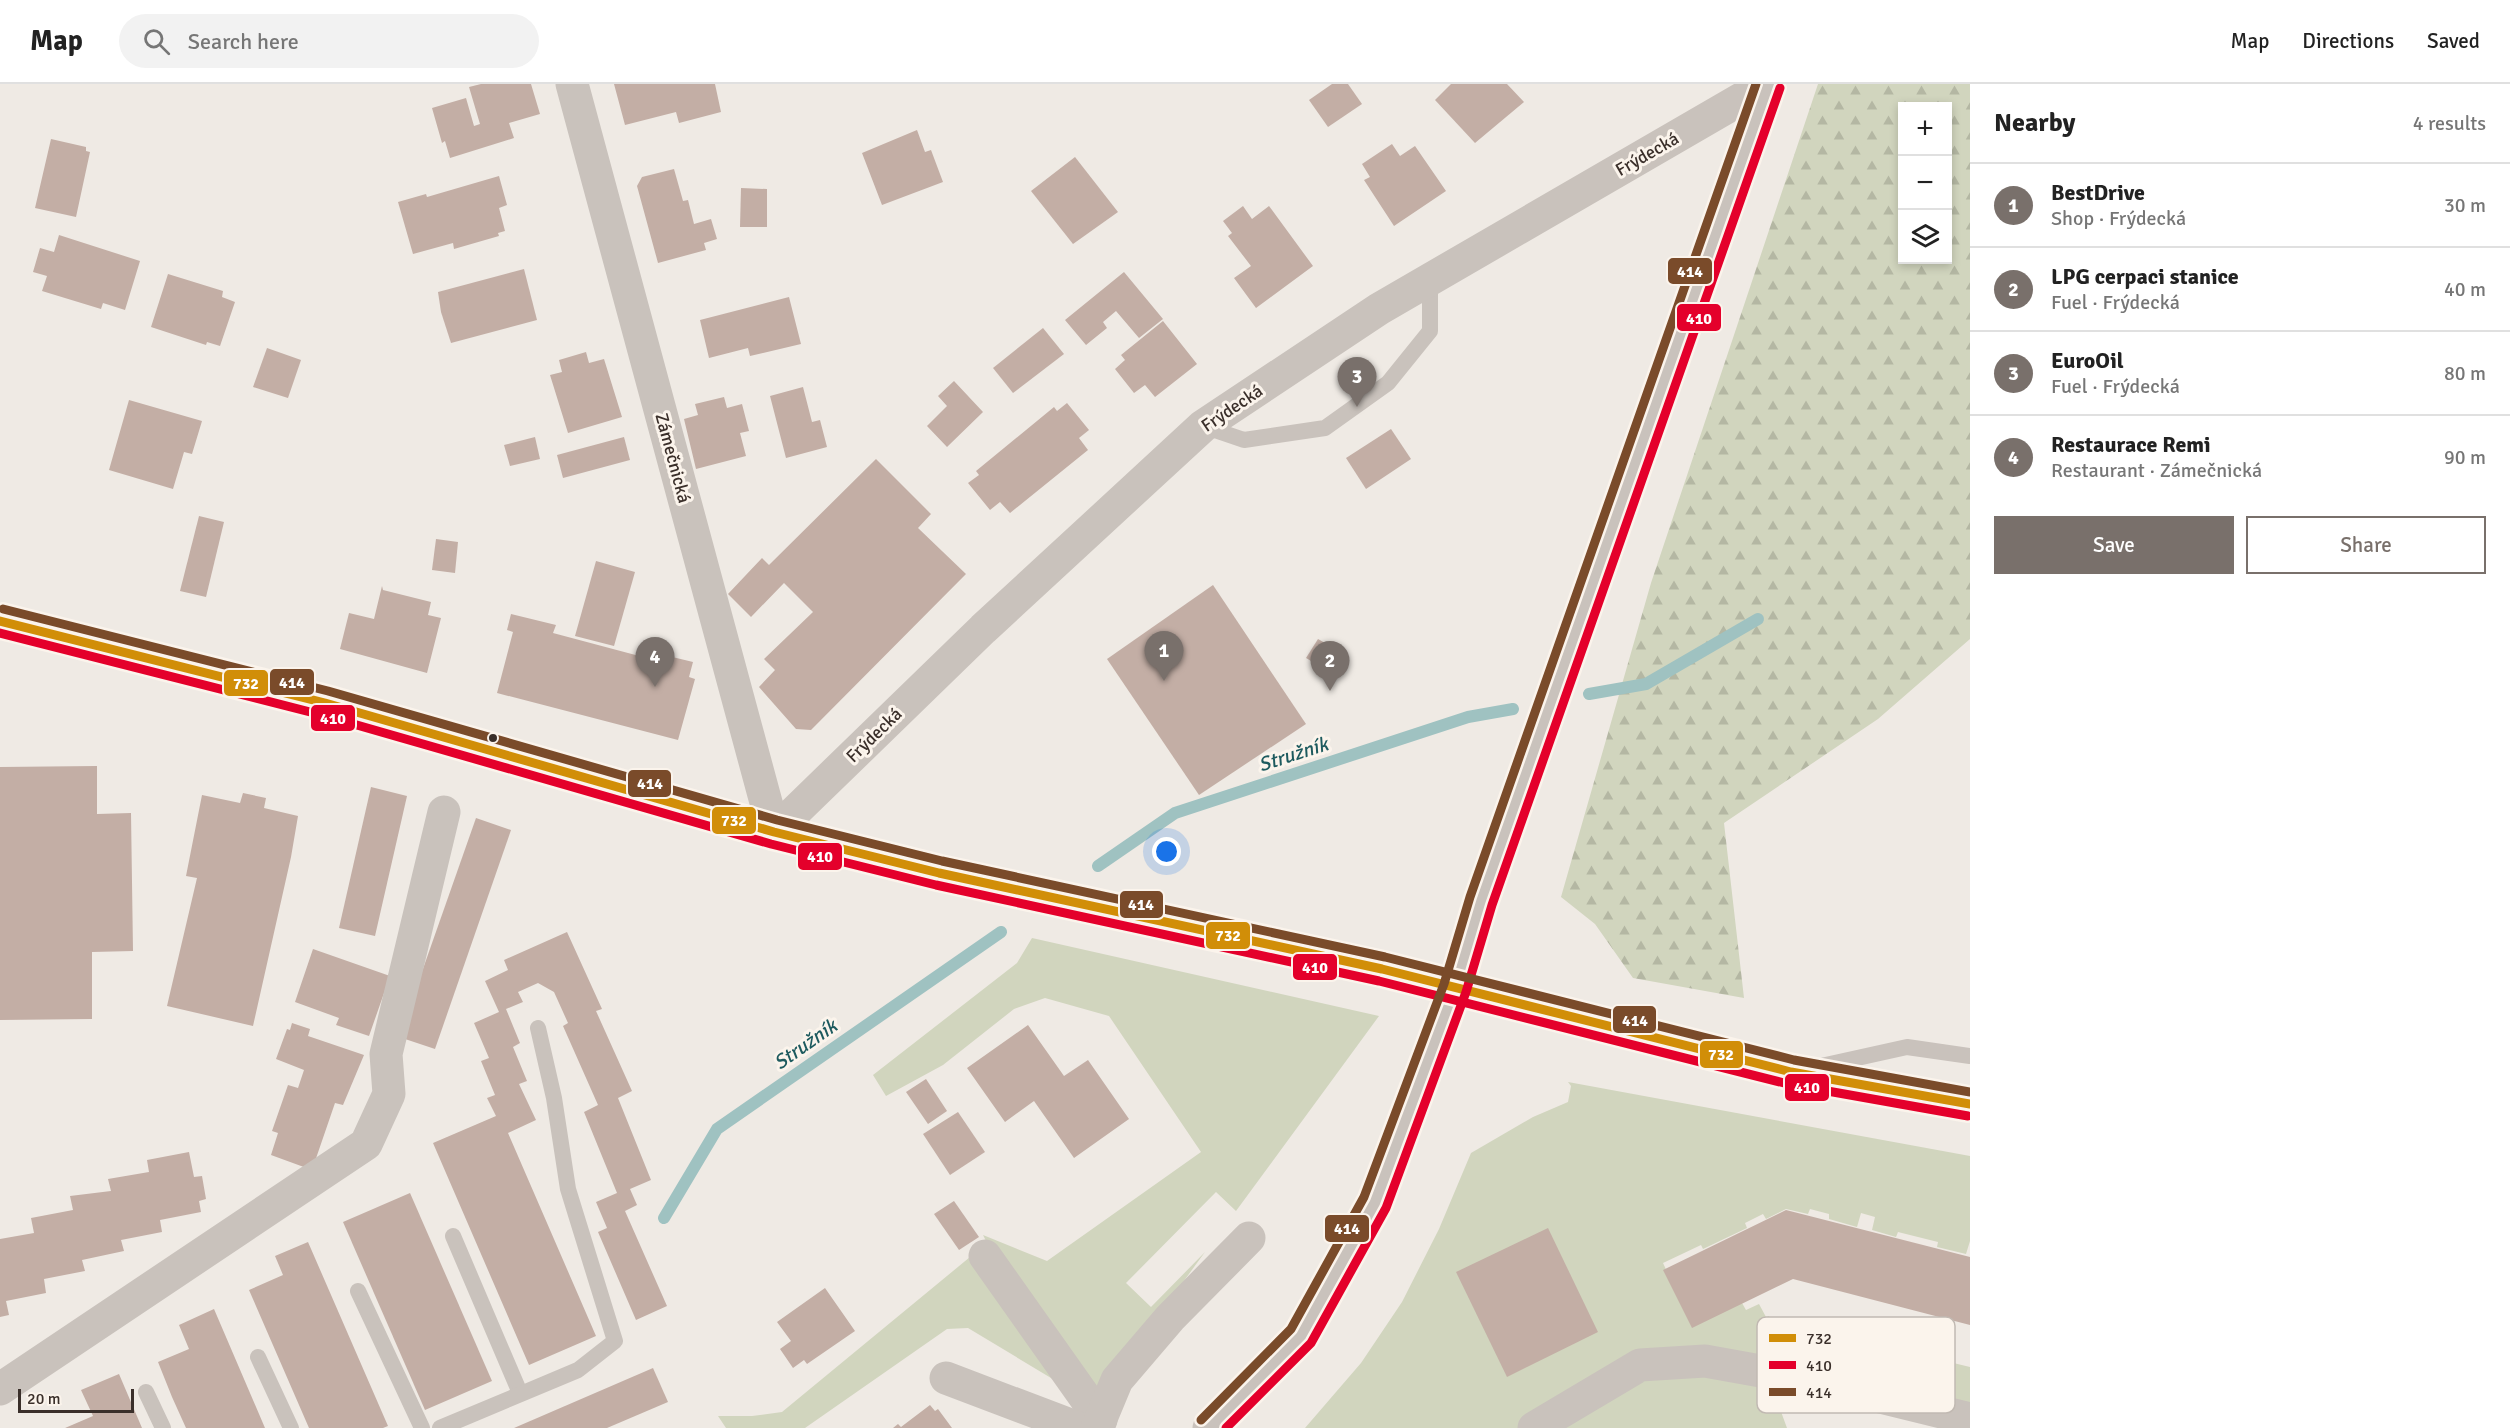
<!DOCTYPE html>
<html lang="en">
<head>
<meta charset="utf-8">
<style>
	body { margin:0; font-family:Signika,sans-serif; background:#f2f2f2; color:#222 }
	.controls { position:absolute; right:18px; top:18px; display:grid; overflow:hidden; border-radius:0px; box-shadow:0 3px 9px #0003 }
	.controls button { width:54px; height:54px; display:grid; place-items:center; padding:0; border:0; border-bottom:2px solid #e0e0e0; background:#fff; color:#222; font:30px sans-serif }
	.scale { position:absolute; left:18px; bottom:15px; width:116px; box-sizing:border-box; padding-left:6px; border:3px solid #3a2f2a; border-top:0; font-size:16px; line-height:21px; white-space:nowrap; color:#3a2f2a; -webkit-text-stroke:4px #fbf4ec; paint-order:stroke }
	.you { position:absolute; left:1167px; top:768px; width:21px; height:21px; margin:-15px; border:4px solid #fff; border-radius:50%; background:#1a73e8; box-shadow:0 0 0 9px #1a73e833 }
	.badge { display:grid; place-items:center; width:39px; height:39px; border-radius:50%; background:#79706b; color:#fff; font-size:20px; font-weight:700 }
	.pin { position:absolute; translate:-50% -50px; filter:drop-shadow(0 2px 3px #0008) }
	.pin::after { content:''; position:absolute; top:32px; width:21px; height:18px; background:inherit; clip-path:polygon(0 0,100% 0,50% 100%) }
	.list { margin:0; padding:0; list-style:none }
	h2 { display:flex; justify-content:space-between; align-items:center; height:78px; margin:0; padding:0 24px; font-size:26px }
	h2 small { font-size:20px; font-weight:400; color:#767676 }
	.list li { display:grid; grid-template-columns:39px 1fr auto; gap:18px; align-items:center; box-sizing:border-box; height:84px; padding:0 24px; border-top:2px solid #e0e0e0 }
	.list b { display:block; font-size:22px; white-space:nowrap }
	.list p { margin:0; font-size:20px; white-space:nowrap; color:#767676 }
	.list em { font-size:20px; font-style:normal; color:#767676 }
	.actions { display:flex; gap:12px; padding:18px 24px }
	.actions a { flex:1; padding:14px 0; border:2px solid #79706b; border-radius:0px; text-align:center; font-size:21px; color:#79706b }
	.actions .main { background:#79706b; color:#fff }
	.icon { flex:none; width:33px; height:33px; fill:none; stroke:currentColor; stroke-width:2; stroke-linecap:round; stroke-linejoin:round }
	.map { position:relative; flex:none; width:1970px; height:1344px; overflow:hidden }
	header { display:flex; align-items:center; gap:36px; box-sizing:border-box; height:84px; padding:0 30px; background:#fff; border-bottom:2px solid #e0e0e0 }
	header strong { font-size:28px }
	nav { display:flex; gap:33px; margin-inline-start:auto; font-size:21px }
	.search { width:420px; height:54px; background:#f2f2f2; display:flex; align-items:center; gap:15px; box-sizing:border-box; padding:0 21px; border-radius:33px; color:#767676; font-size:22px }
	main { display:flex }
	aside { flex:1; background:#fff }
	.map>svg:first-child { display:block }
</style>
</head>
<body>
<header>
<strong>Map</strong>
<div class="search"><svg class="icon" aria-label="search" viewBox="0 0 24 24"><circle cx="10" cy="10" r="6"/><path d="M15 15l6 6"/></svg>Search here</div>
<nav><a>Map</a><a>Directions</a><a>Saved</a></nav>
</header>
<main>
<div class="map">
<svg width="1970" height="1344" viewBox="0 0 1970 1344">
	<defs>
		<pattern id="forest-firs" width="22" height="20" patternUnits="userSpaceOnUse" patternTransform="scale(1.5)"><rect width="22" height="20" fill="#d1d5be"/><path d="M5 1l3.5 6h-7zM16 11l3.5 6h-7z" fill="#b4b7a3"/></pattern>
	</defs>
	<rect width="100%" height="100%" fill="#efeae4"/>
	<!-- grass -->
	<g fill="#d1d5be">
		<path d="M 1032,854 L 1379,932 L 1236,1127 L 1216,1108 L 1126,1199 L 1151,1223 L 1205,1168 L 1083,1335 L 1056,1297 L 968,1244 L 947,1245 L 805,1344 L 726,1344 L 718,1332 L 752,1332 L 782,1328 L 987,1159 L 983,1151 L 1047,1177 L 1201,1068 L 1109,932 L 1045,914 L 1014,925 L 943,981 L 886,1012 L 873,991 L 1017,879 Z"/>
		<path d="M 1568,998 L 1970,1072 L 1970,1157 L 1966,1170 L 1937,1163 L 1938,1158 L 1898,1148 L 1896,1153 L 1872,1146 L 1875,1133 L 1861,1129 L 1857,1143 L 1829,1135 L 1829,1130 L 1810,1125 L 1808,1130 L 1786,1125 L 1766,1135 L 1763,1130 L 1745,1139 L 1747,1144 L 1703,1165 L 1701,1161 L 1663,1179 L 1691,1239 L 1742,1219 L 1746,1226 L 1759,1220 L 1766,1233 L 1769,1232 L 1783,1265 L 1772,1303 L 1787,1344 L 1305,1344 L 1361,1279 L 1402,1218 L 1439,1145 L 1471,1069 L 1533,1033 L 1568,1018 L 1571,1002 Z"/>
		<path d="M 1854,1255 L 1970,1283 L 1970,1319 L 1830,1283 L 1828,1266 C 1836,1256 1842,1256 1854,1255 Z"/>
	</g>
	<!-- forest -->
	<path fill="url(#forest-firs)" fill-rule="evenodd" d="M 1818,0 L 1970,0 L 1970,555 L 1878,635 L 1724,739 L 1744,914 L 1633,894 L 1595,840 L 1561,813 L 1651,499 ZM 1902,22 L 1948,22 L 1948,176 L 1902,176 Z"/>
	<g fill="none" stroke-linecap="round" stroke-linejoin="round">
		<!-- stream -->
		<g stroke="#9fc2c1" stroke-width="12">
			<path d="M 1589,610 L 1646,600 L 1758,535"/>
			<path d="M 1098,782 L 1175,729 L 1468,633 L 1513,625"/>
			<path d="M 664,1134 L 717,1045 L 1001,848"/>
		</g>
	</g>
	<!-- building -->
	<g fill="#c3aea5">
		<path d="M 481,0 L 531,0 L 540,30 L 509,39 L 514,54 L 450,74 L 445,57 L 442,59 L 432,24 L 466,14 L 474,42 L 480,40 L 469,3 Z"/>
		<path d="M 614,0 L 715,0 L 721,28 L 679,39 L 676,28 L 625,41 Z"/>
		<path d="M 1332,0 L 1348,0 L 1362,20 L 1328,43 L 1309,16 Z"/>
		<path d="M 1451,0 L 1507,0 L 1524,18 L 1475,59 L 1435,16 Z"/>
		<path d="M 917,46 L 925,68 L 931,66 L 943,98 L 882,121 L 862,69 Z"/>
		<path d="M 51,55 L 86,63 L 86,67 L 90,68 L 76,133 L 35,124 Z"/>
		<path d="M 1392,60 L 1400,72 L 1415,62 L 1446,107 L 1394,142 L 1364,96 L 1370,93 L 1362,80 Z"/>
		<path d="M 1075,73 L 1118,128 L 1073,160 L 1031,107 Z"/>
		<path d="M 674,85 L 683,117 L 688,116 L 694,140 L 711,135 L 717,155 L 704,159 L 706,166 L 658,179 L 637,102 L 642,93 Z"/>
		<path d="M 499,92 L 507,121 L 499,124 L 505,147 L 498,149 L 499,152 L 454,165 L 453,159 L 413,170 L 398,118 L 426,110 L 427,113 Z"/>
		<path d="M 741,104 L 767,105 L 767,143 L 740,143 Z"/>
		<path d="M 1243,122 L 1252,135 L 1269,122 L 1313,182 L 1256,224 L 1234,194 L 1251,182 L 1228,152 L 1232,149 L 1223,137 Z"/>
		<path d="M 59,151 L 140,177 L 125,226 L 103,219 L 101,225 L 42,207 L 47,192 L 33,188 L 40,164 L 54,168 Z"/>
		<path d="M 524,185 L 537,236 L 451,259 L 441,228 L 438,208 Z"/>
		<path d="M 1124,188 L 1163,235 L 1139,254 L 1116,227 L 1103,238 L 1107,244 L 1086,261 L 1065,236 Z"/>
		<path d="M 168,190 L 223,207 L 222,213 L 235,218 L 220,262 L 207,258 L 206,261 L 151,243 Z"/>
		<path d="M 789,213 L 801,260 L 750,272 L 748,264 L 709,274 L 700,236 Z"/>
		<path d="M 1163,237 L 1197,280 L 1155,313 L 1145,301 L 1134,309 L 1115,285 L 1125,276 L 1121,271 Z"/>
		<path d="M 1043,244 L 1064,270 L 1013,309 L 993,284 Z"/>
		<path d="M 267,264 L 301,276 L 288,314 L 253,303 Z"/>
		<path d="M 586,268 L 589,279 L 604,275 L 622,333 L 568,349 L 550,291 L 562,288 L 559,276 Z"/>
		<path d="M 954,297 L 983,328 L 947,363 L 927,342 L 947,322 L 938,312 Z"/>
		<path d="M 803,303 L 812,338 L 820,336 L 827,363 L 786,374 L 770,312 Z"/>
		<path d="M 724,313 L 727,324 L 742,320 L 749,347 L 740,349 L 746,372 L 696,385 L 684,335 L 698,331 L 695,320 Z"/>
		<path d="M 129,316 L 202,337 L 192,370 L 184,368 L 173,405 L 109,386 Z"/>
		<path d="M 1067,319 L 1089,346 L 1079,354 L 1088,366 L 1010,429 L 1000,418 L 990,426 L 968,399 L 979,391 L 976,387 L 1054,323 L 1057,327 Z"/>
		<path d="M 1391,345 L 1411,375 L 1366,405 L 1346,374 Z"/>
		<path d="M 535,353 L 540,375 L 510,382 L 504,361 Z"/>
		<path d="M 624,353 L 630,376 L 563,394 L 557,371 Z"/>
		<path d="M 876,375 L 931,430 L 918,444 L 966,490 L 811,646 L 796,645 L 759,603 L 775,586 L 764,575 L 813,528 L 784,499 L 751,533 L 728,510 L 762,474 L 769,481 Z"/>
		<path d="M 199,432 L 224,438 L 206,513 L 180,507 Z"/>
		<path d="M 436,455 L 458,458 L 455,489 L 432,486 Z"/>
		<path d="M 596,477 L 635,488 L 614,562 L 575,552 Z"/>
		<path d="M 1213,501 L 1306,640 L 1199,711 L 1107,575 Z"/>
		<path d="M 382,502 L 383,506 L 431,518 L 428,531 L 441,534 L 427,589 L 340,565 L 349,529 L 374,535 Z"/>
		<path d="M 511,530 L 556,541 L 553,549 L 658,577 L 660,570 L 693,578 L 689,593 L 695,595 L 678,656 L 497,609 L 513,548 L 507,546 Z"/>
		<path d="M 1318,555 L 1337,566 L 1325,585 L 1306,574 Z"/>
		<path d="M 97,682 L 97,730 L 131,729 L 133,867 L 92,868 L 92,935 L 0,936 L 0,683 Z"/>
		<path d="M 371,703 L 407,712 L 375,852 L 339,844 Z"/>
		<path d="M 243,709 L 266,714 L 264,724 L 298,732 L 291,773 L 253,942 L 167,922 L 197,794 L 186,792 L 202,711 L 240,719 Z"/>
		<path d="M 476,734 L 511,746 L 435,965 L 399,953 Z"/>
		<path d="M 567,848 L 602,925 L 596,927 L 632,1007 L 618,1014 L 651,1096 L 630,1105 L 637,1121 L 625,1127 L 667,1222 L 636,1236 L 598,1148 L 607,1144 L 596,1118 L 617,1109 L 584,1028 L 598,1021 L 563,942 L 568,939 L 554,908 L 538,899 L 518,908 L 523,918 L 506,925 L 520,959 L 513,963 L 527,997 L 519,1000 L 536,1036 L 508,1049 L 596,1252 L 529,1281 L 433,1059 L 496,1032 L 487,1014 L 495,1011 L 481,977 L 489,974 L 474,939 L 499,928 L 485,897 L 508,886 L 504,876 Z"/>
		<path d="M 313,865 L 390,892 L 369,952 L 336,941 L 339,934 L 295,918 Z"/>
		<path d="M 292,939 L 310,945 L 308,952 L 364,971 L 343,1021 L 335,1019 L 312,1086 L 271,1071 L 278,1049 L 272,1047 L 288,1001 L 298,1004 L 304,986 L 276,975 L 287,945 L 290,946 Z"/>
		<path d="M 1028,941 L 1064,992 L 1088,976 L 1129,1035 L 1074,1074 L 1034,1017 L 1005,1038 L 967,984 Z"/>
		<path d="M 926,995 L 947,1027 L 928,1040 L 906,1008 Z"/>
		<path d="M 958,1028 L 985,1068 L 950,1091 L 923,1050 Z"/>
		<path d="M 189,1068 L 194,1093 L 202,1092 L 206,1115 L 199,1117 L 201,1128 L 160,1136 L 162,1148 L 121,1156 L 124,1167 L 82,1176 L 85,1187 L 44,1195 L 46,1209 L 6,1217 L 9,1231 L 0,1233 L 0,1155 L 34,1149 L 31,1134 L 73,1126 L 70,1112 L 111,1107 L 108,1095 L 149,1088 L 147,1076 Z"/>
		<path d="M 410,1109 L 492,1297 L 425,1326 L 343,1138 Z"/>
		<path d="M 954,1117 L 979,1153 L 959,1166 L 934,1130 Z"/>
		<path d="M 1786,1126 L 1970,1173 L 1970,1241 L 1793,1195 L 1692,1244 L 1663,1186 Z"/>
		<path d="M 1548,1144 L 1598,1248 L 1507,1293 L 1456,1188 Z"/>
		<path d="M 308,1158 L 388,1342 L 383,1344 L 309,1344 L 249,1206 L 283,1191 L 275,1172 Z"/>
		<path d="M 825,1204 L 855,1247 L 807,1280 L 804,1276 L 793,1284 L 780,1265 L 791,1257 L 777,1238 Z"/>
		<path d="M 214,1225 L 265,1344 L 186,1344 L 172,1313 L 158,1278 L 189,1265 L 179,1241 Z"/>
		<path d="M 653,1284 L 668,1318 L 607,1344 L 514,1344 Z"/>
		<path d="M 119,1290 L 142,1344 L 65,1344 L 93,1332 L 81,1306 Z"/>
		<path d="M 930,1321 L 935,1327 L 938,1325 L 952,1344 L 893,1344 L 898,1340 L 901,1343 Z"/>
	</g>
	<g fill="none" stroke-linecap="round" stroke-linejoin="round">
		<!-- service -->
		<g stroke="#c9c2bc" stroke-width="16">
			<path d="M 1203,342 L 1244,356 L 1325,344 L 1388,299 L 1430,247 L 1430,196"/>
			<path d="M 1812,984 L 1907,963 L 1970,972"/>
			<path d="M 453,1152 L 520,1309"/>
			<path d="M 358,1207 L 422,1344"/>
			<path d="M 258,1273 L 291,1344"/>
			<path d="M 146,1308 L 163,1344"/>
			<path d="M 440,1344 L 578,1286 L 615,1257 L 568,1105 L 554,1014 L 538,944"/>
		</g>
		<!-- minor -->
		<g stroke="#c9c2bc" stroke-width="33">
			<path d="M 572,0 L 774,748 L 983,545 L 1203,342 L 1379,225 L 1767,0"/>
			<path d="M 985,1172 L 1101,1336"/>
			<path d="M 946,1294 L 1078,1344"/>
			<path d="M 0,1305 L 366,1060 L 389,1010 L 386,970 L 444,728"/>
			<path d="M 1097,1344 L 1117,1296 L 1170,1234 L 1249,1154"/>
			<path d="M 1209,1344 L 1301,1252 L 1375,1118 L 1455,904"/>
			<path d="M 1534,1344 L 1640,1281 L 1705,1277 L 1811,1296 L 1970,1335"/>
		</g>
		<!-- tertiary -->
		<path stroke="#c9c2bc" stroke-width="33" d="M 1455,904 L 1481,817 L 1769,0"/>
		<!-- primary -->
		<path stroke="#b8b0ab" stroke-width="33" d="M 0,537 L 325,619 L 774,748 L 939,789 L 1382,885 L 1791,988 L 1970,1020"/>
		<defs>
			<path id="bus-1" d="M 0,537 L 325,619 L 774,748 L 939,789 L 1382,885 L 1791,988 L 1970,1020"/>
			<g id="bus-2">
				<path d="M 0,549 L 322,631 L 771,760 L 936,801 L 1379,897 L 1788,1000 L 1968,1032"/>
				<path d="M 1226,1344 L 1311,1259 L 1386,1124 L 1466,908 L 1492,821 L 1780,4"/>
			</g>
			<g id="bus-3">
				<path d="M 3,525 L 328,607 L 777,736 L 942,777 L 1385,873 L 1794,976 L 1970,1008"/>
				<path d="M 1201,1336 L 1291,1245 L 1364,1113 L 1444,900 L 1470,813 L 1756,0"/>
			</g>
		</defs>
		<!-- bus-1 casing -->
		<use href="#bus-1" stroke="#fbf4ec" stroke-width="14"/>
		<!-- bus-2 casing -->
		<use href="#bus-2" stroke="#fbf4ec" stroke-width="14"/>
		<!-- bus-3 casing -->
		<use href="#bus-3" stroke="#fbf4ec" stroke-width="14"/>
		<!-- bus-1 -->
		<use href="#bus-1" stroke="#d18e08" stroke-width="9"/>
		<!-- bus-2 -->
		<use href="#bus-2" stroke="#e4002b" stroke-width="9"/>
		<!-- bus-3 -->
		<use href="#bus-3" stroke="#7a4b2a" stroke-width="9"/>
	</g>
	<!-- markers -->
	<circle fill="#3a2f2a" stroke="#fbf4ec" stroke-width="2" cx="493" cy="654" r="5"/>
	<g text-anchor="middle" stroke-width="6" stroke-linejoin="round" paint-order="stroke">
		<!-- street labels -->
		<g font-size="18" fill="#3a2f2a" stroke="#fbf4ec">
			<text transform="translate(1647 70) rotate(-30)" y="6">Frýdecká</text>
			<text transform="translate(1232 324) rotate(-34)" y="6">Frýdecká</text>
			<text transform="translate(673 374) rotate(75)" y="6">Zámečnická</text>
			<text transform="translate(874 651) rotate(-44)" y="6">Frýdecká</text>
		</g>
		<!-- water labels -->
		<g font-size="20" font-style="italic" fill="#1d5a5e" stroke="#fbf4ec">
			<text transform="translate(1293 670) rotate(-18)" y="7">Stružník</text>
			<text transform="translate(805 960) rotate(-35)" y="7">Stružník</text>
		</g>
	</g>
	<!-- legend -->
	<rect x="1757" y="1233" width="198" height="96" rx="9" fill="#fbf4ec" stroke="#c1b9b2" stroke-width="1.5"/>
	<rect x="1769" y="1250" width="27" height="8" fill="#d18e08"/>
	<rect x="1769" y="1277" width="27" height="8" fill="#e4002b"/>
	<rect x="1769" y="1304" width="27" height="8" fill="#7a4b2a"/>
	<g font-size="16" fill="#3a2f2a">
		<text x="1806" y="1260">732</text>
		<text x="1806" y="1287">410</text>
		<text x="1806" y="1314">414</text>
	</g>
	<g stroke="#fbf4ec" stroke-width="2">
		<rect x="1667" y="173" width="46" height="28" rx="6" fill="#7a4b2a"/>
		<rect x="1676" y="219" width="46" height="29" rx="6" fill="#e4002b"/>
		<rect x="269" y="584" width="46" height="28" rx="6" fill="#7a4b2a"/>
		<rect x="223" y="585" width="46" height="28" rx="6" fill="#d18e08"/>
		<rect x="310" y="620" width="46" height="28" rx="6" fill="#e4002b"/>
		<rect x="627" y="685" width="45" height="29" rx="6" fill="#7a4b2a"/>
		<rect x="711" y="722" width="46" height="29" rx="6" fill="#d18e08"/>
		<rect x="797" y="758" width="46" height="29" rx="6" fill="#e4002b"/>
		<rect x="1119" y="806" width="45" height="29" rx="6" fill="#7a4b2a"/>
		<rect x="1205" y="837" width="46" height="29" rx="6" fill="#d18e08"/>
		<rect x="1292" y="869" width="46" height="28" rx="6" fill="#e4002b"/>
		<rect x="1612" y="921" width="45" height="29" rx="6" fill="#7a4b2a"/>
		<rect x="1699" y="956" width="45" height="29" rx="6" fill="#d18e08"/>
		<rect x="1784" y="989" width="46" height="29" rx="6" fill="#e4002b"/>
		<rect x="1324" y="1130" width="46" height="29" rx="6" fill="#7a4b2a"/>
	</g>
	<g font-size="16" text-anchor="middle" font-weight="bold" fill="#fff">
		<text x="1690" y="193">414</text>
		<text x="1699" y="240">410</text>
		<text x="292" y="604">414</text>
		<text x="246" y="605">732</text>
		<text x="333" y="640">410</text>
		<text x="650" y="705">414</text>
		<text x="734" y="742">732</text>
		<text x="820" y="778">410</text>
		<text x="1141" y="826">414</text>
		<text x="1228" y="857">732</text>
		<text x="1315" y="889">410</text>
		<text x="1635" y="942">414</text>
		<text x="1721" y="976">732</text>
		<text x="1807" y="1009">410</text>
		<text x="1347" y="1150">414</text>
	</g>
</svg>
<div class="controls">
<button>+</button>
<button>−</button>
<button><svg class="icon" aria-label="layers" viewBox="0 0 24 24"><path d="M12 4l9 5-9 5-9-5zM3 14l9 5 9-5"/></svg></button>
</div>
<div class="scale">20 m</div>
<div class="you"></div>
<div class="pin badge" style="left:1164px;top:597px">1</div>
<div class="pin badge" style="left:1330px;top:607px">2</div>
<div class="pin badge" style="left:1357px;top:323px">3</div>
<div class="pin badge" style="left:655px;top:603px">4</div>
</div>
<aside>
<h2>Nearby<small>4 results</small></h2>
<ul class="list">
<li><span class="badge">1</span><div><b>BestDrive</b><p>Shop · Frýdecká</p></div><em>30 m</em></li>
<li><span class="badge">2</span><div><b>LPG cerpaci stanice</b><p>Fuel · Frýdecká</p></div><em>40 m</em></li>
<li><span class="badge">3</span><div><b>EuroOil</b><p>Fuel · Frýdecká</p></div><em>80 m</em></li>
<li><span class="badge">4</span><div><b>Restaurace Remi</b><p>Restaurant · Zámečnická</p></div><em>90 m</em></li>
</ul>
<div class="actions"><a class="main">Save</a><a>Share</a></div>
</aside>
</main>
</body>
</html>
